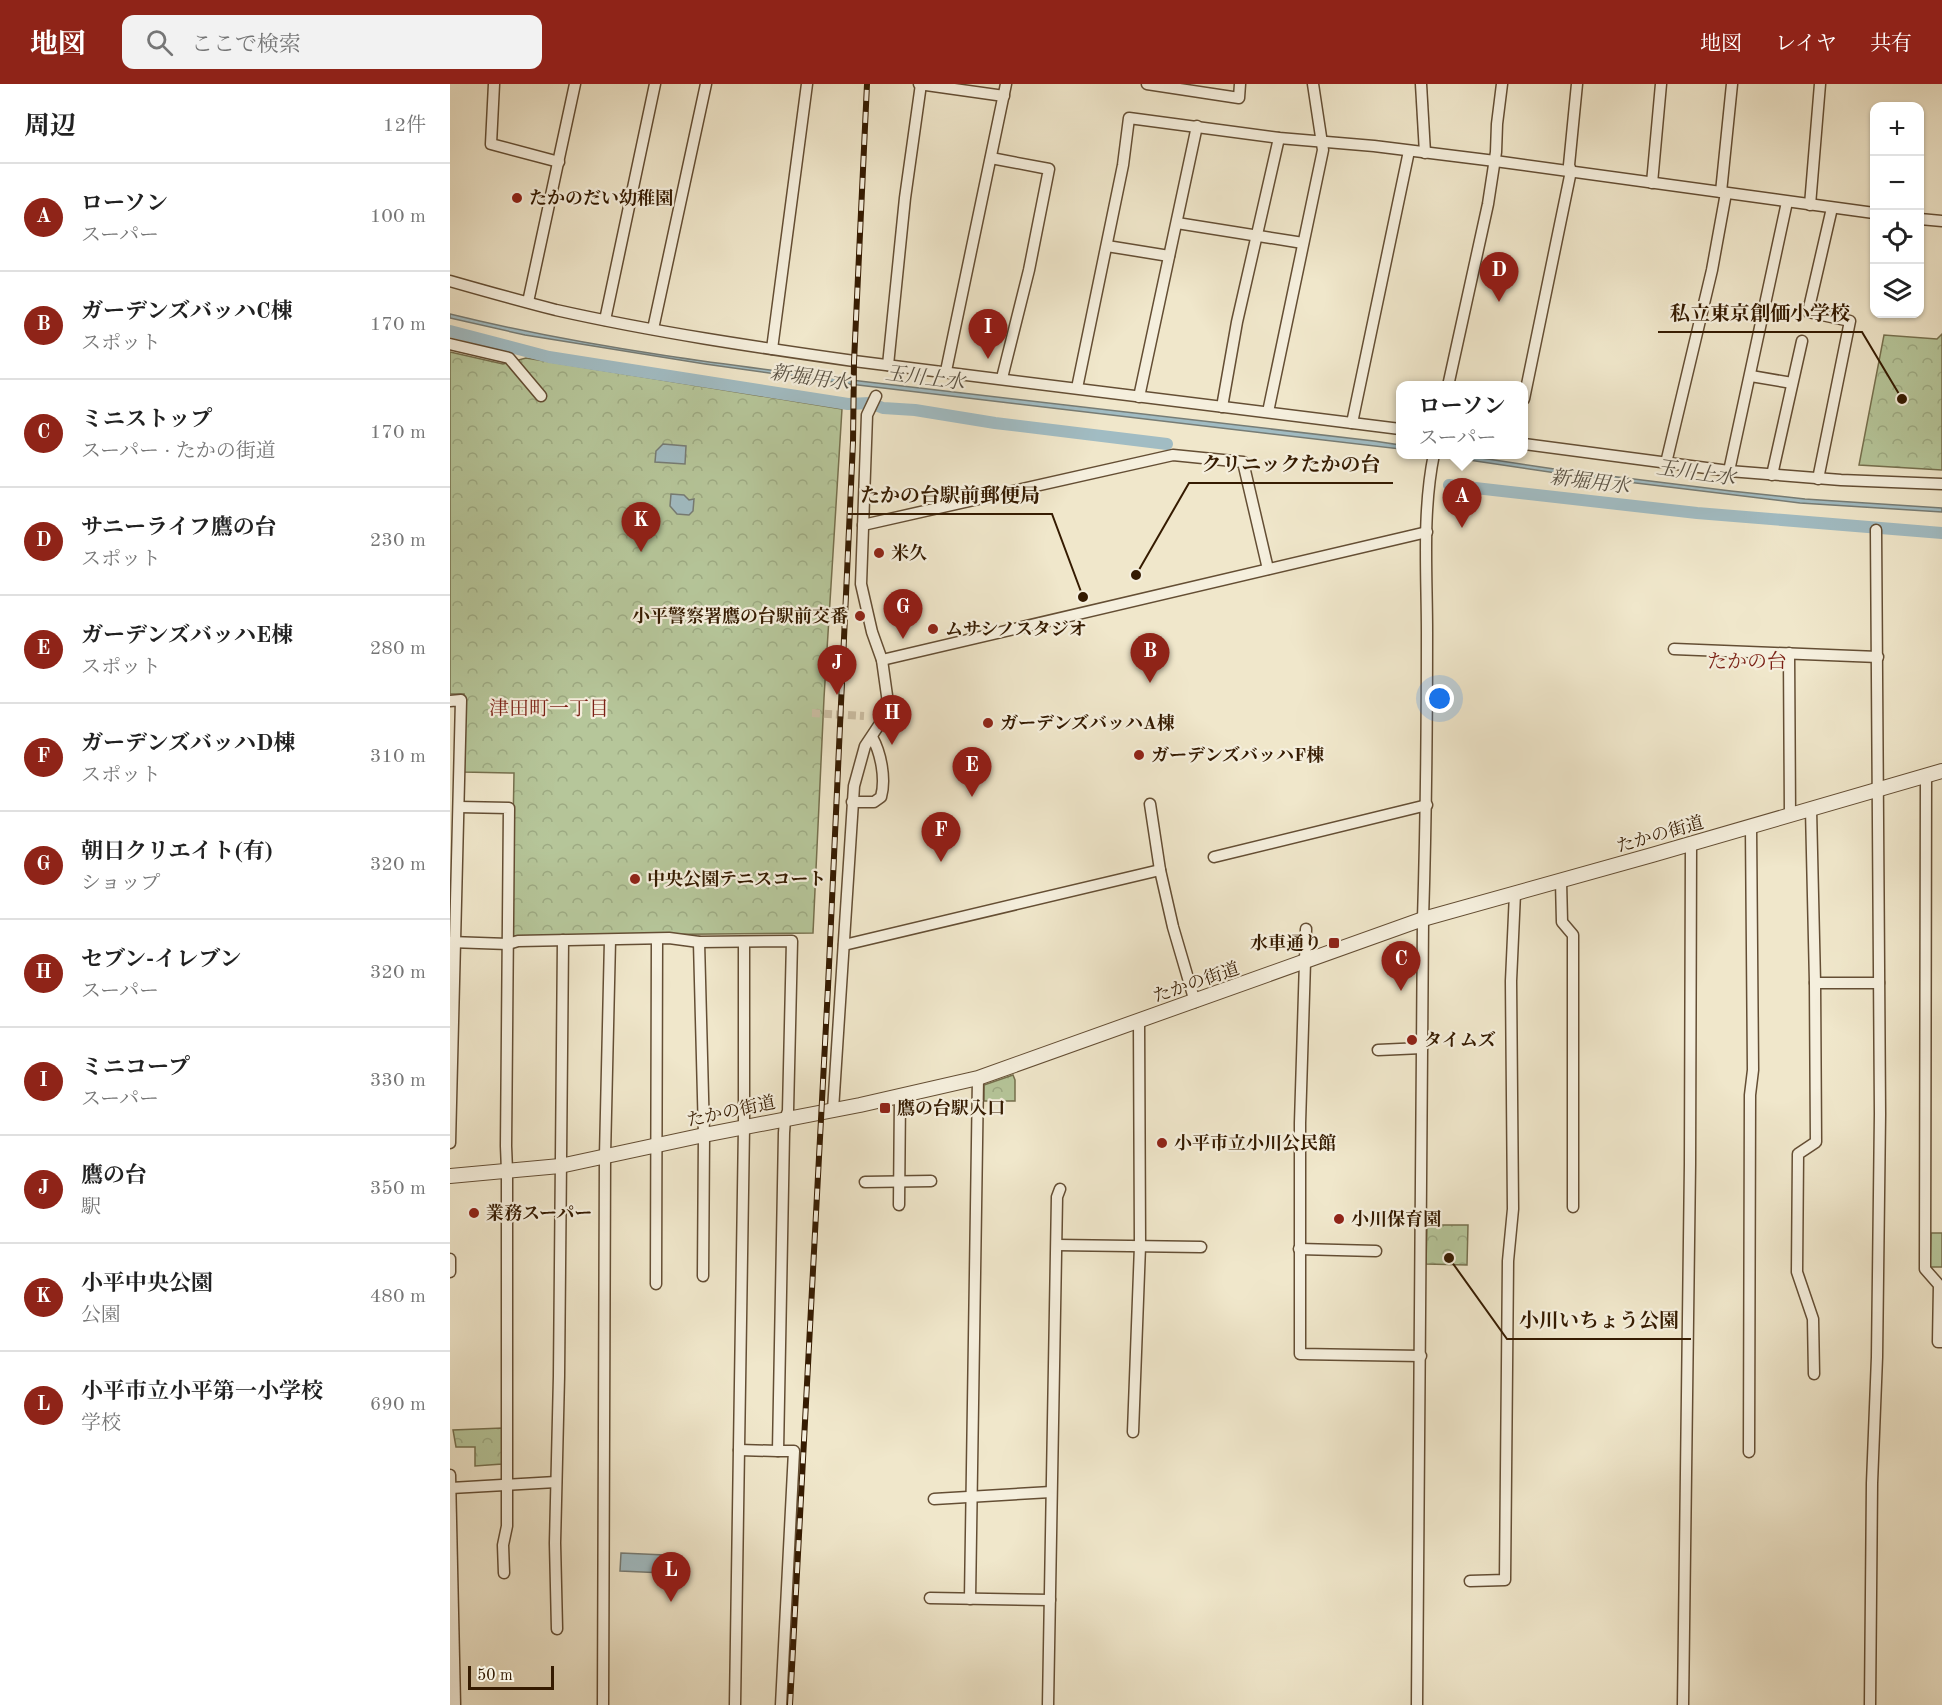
<!DOCTYPE html>
<html lang="ja">
<head>
<meta charset="utf-8">
<style>
	body { margin:0; font-family:"Old Standard TT","Noto Serif JP",serif; background:#f2f2f2; color:#222 }
	.controls { position:absolute; right:18px; top:18px; display:grid; overflow:hidden; border-radius:12px; box-shadow:0 2px 4px #0004 }
	.controls button { width:54px; height:54px; display:grid; place-items:center; padding:0; border:0; border-bottom:2px solid #e0e0e0; background:#fff; color:#222; font:30px sans-serif }
	.scale { position:absolute; left:18px; bottom:15px; width:86px; box-sizing:border-box; padding-left:6px; border:3px solid #351b01; border-top:0; font-size:16px; line-height:21px; white-space:nowrap; color:#351b01; -webkit-text-stroke:4px #f5efdd; paint-order:stroke }
	.you { position:absolute; left:990px; top:615px; width:21px; height:21px; margin:-15px; border:4px solid #fff; border-radius:50%; background:#1a73e8; box-shadow:0 0 0 9px #1a73e833 }
	.badge { display:grid; place-items:center; width:39px; height:39px; border-radius:50%; background:#8f2418; color:#fff; font-size:20px; font-weight:700 }
	.pin { position:absolute; translate:-50% -50px; filter:drop-shadow(0 2px 3px #0008) }
	.pin::after { content:''; position:absolute; top:32px; width:21px; height:18px; background:inherit; clip-path:polygon(0 0,100% 0,50% 100%) }
	.popup { position:absolute; left:946px; top:297px; width:132px; height:78px; box-sizing:border-box; display:grid; place-content:center; border-radius:12px; background:#fff; filter:drop-shadow(0 2px 4px #0005); font-size:20px; white-space:nowrap; color:#767676 }
	.popup b { font-size:22px; color:#222 }
	.popup::after { content:''; position:absolute; left:50%; top:100%; margin-left:-12px; border:12px solid transparent; border-top-color:#fff }
	.list { margin:0; padding:0; list-style:none }
	h2 { display:flex; justify-content:space-between; align-items:center; height:78px; margin:0; padding:0 24px; font-size:26px }
	h2 small { font-size:20px; font-weight:400; color:#767676 }
	.list li { display:grid; grid-template-columns:39px 1fr auto; gap:18px; align-items:center; box-sizing:border-box; height:108px; padding:0 24px; border-top:2px solid #e0e0e0 }
	.list b { display:block; font-size:22px; white-space:nowrap }
	.list p { margin:0; font-size:20px; white-space:nowrap; color:#767676 }
	.list em { font-size:20px; font-style:normal; color:#767676 }
	.icon { flex:none; width:33px; height:33px; fill:none; stroke:currentColor; stroke-width:2; stroke-linecap:round; stroke-linejoin:round }
	.map { position:relative; flex:none; width:1492px; height:1621px; overflow:hidden }
	header { display:flex; align-items:center; gap:36px; box-sizing:border-box; height:84px; padding:0 30px; background:#8f2418; color:#fff }
	header strong { font-size:28px }
	nav { display:flex; gap:33px; margin-inline-start:auto; font-size:21px }
	.search { width:420px; height:54px; background:#f2f2f2; display:flex; align-items:center; gap:15px; box-sizing:border-box; padding:0 21px; border-radius:12px; color:#767676; font-size:22px }
	main { display:flex }
	aside { flex:1; background:#fff }
	.map>svg:first-child { display:block }
</style>
</head>
<body>
<header>
<strong>地図</strong>
<div class="search"><svg class="icon" aria-label="search" viewBox="0 0 24 24"><circle cx="10" cy="10" r="6"/><path d="M15 15l6 6"/></svg>ここで検索</div>
<nav><a>地図</a><a>レイヤ</a><a>共有</a></nav>
</header>
<main>
<aside>
<h2>周辺<small>12件</small></h2>
<ul class="list">
<li><span class="badge">A</span><div><b>ローソン</b><p>スーパー</p></div><em>100 m</em></li>
<li><span class="badge">B</span><div><b>ガーデンズバッハC棟</b><p>スポット</p></div><em>170 m</em></li>
<li><span class="badge">C</span><div><b>ミニストップ</b><p>スーパー · たかの街道</p></div><em>170 m</em></li>
<li><span class="badge">D</span><div><b>サニーライフ鷹の台</b><p>スポット</p></div><em>230 m</em></li>
<li><span class="badge">E</span><div><b>ガーデンズバッハE棟</b><p>スポット</p></div><em>280 m</em></li>
<li><span class="badge">F</span><div><b>ガーデンズバッハD棟</b><p>スポット</p></div><em>310 m</em></li>
<li><span class="badge">G</span><div><b>朝日クリエイト(有)</b><p>ショップ</p></div><em>320 m</em></li>
<li><span class="badge">H</span><div><b>セブン-イレブン</b><p>スーパー</p></div><em>320 m</em></li>
<li><span class="badge">I</span><div><b>ミニコープ</b><p>スーパー</p></div><em>330 m</em></li>
<li><span class="badge">J</span><div><b>鷹の台</b><p>駅</p></div><em>350 m</em></li>
<li><span class="badge">K</span><div><b>小平中央公園</b><p>公園</p></div><em>480 m</em></li>
<li><span class="badge">L</span><div><b>小平市立小平第一小学校</b><p>学校</p></div><em>690 m</em></li>
</ul>
</aside>
<div class="map">
<svg width="1492" height="1621" viewBox="0 0 1492 1621">
	<defs>
		<pattern id="park-crowns" width="20" height="18" patternUnits="userSpaceOnUse" patternTransform="scale(1.5)"><rect width="20" height="18" fill="#b6c69a"/><path d="M2 6a3 3 0 1 1 6 0M12 15a3 3 0 1 1 6 0" fill="none" stroke="#9daa83"/></pattern>
	</defs>
	<rect width="100%" height="100%" fill="#f0e7cb"/>
	<filter id="stains"><feTurbulence type="fractalNoise" baseFrequency=".00333" numOctaves="4"/><feColorMatrix values="0 0 0 0 .2 0 0 0 0 .09 0 0 0 0 .02 0 0 0 .5 -.17"/></filter>
	<radialGradient id="worn" r=".72"><stop offset=".6" stop-color="#630" stop-opacity="0"/><stop offset="1" stop-color="#630" stop-opacity=".3"/></radialGradient>
	<!-- grass -->
	<path fill="#b6c69a" stroke="#76704e" stroke-width="1.5" d="M 1481,1149 L 1492,1149 L 1492,1183 L 1480,1183 Z"/>
	<!-- park -->
	<g fill="url(#park-crowns)" stroke="#76704e" stroke-width="1.5">
		<path d="M 1492,250 L 1492,386 L 1409,381 L 1434,251 L 1487,255 Z"/>
		<path d="M 0,268 L 53,280 L 76,274 L 392,325 L 374,614 L 363,849 L 61,852 L 64,689 L 13,688 L 14,610 L 0,610 Z"/>
		<path d="M 563,991 L 565,996 L 565,1017 L 534,1017 L 534,1001 Z"/>
		<path d="M 977,1141 L 1018,1141 L 1017,1181 L 976,1180 Z"/>
		<path d="M 52,1344 L 52,1380 L 25,1382 L 25,1363 L 6,1363 L 3,1346 Z"/>
	</g>
	<!-- water -->
	<g fill="#a1bcc3" stroke="#767c75" stroke-width="1.5">
		<path d="M 0,230 C 142,265 290,283 435,300 C 598,319 761,338 924,357 L 950,361 L 950,365 L 391,299 L 255,280 L 75,251 L 0,234 Z"/>
		<path d="M 213,360 L 236,362 L 235,380 L 205,378 L 206,367 Z"/>
		<path d="M 985,371 L 1011,371 L 1111,386 L 1281,407 L 1355,415 L 1492,424 L 1492,428 L 1350,419 L 1120,391 Z"/>
		<path d="M 221,410 L 234,411 L 239,416 L 244,415 L 243,427 L 239,431 L 227,430 L 220,422 Z"/>
		<path d="M 171,1469 L 215,1471 L 214,1489 L 170,1487 Z"/>
	</g>
	<g fill="none" stroke-linecap="round" stroke-linejoin="round">
		<!-- canal -->
		<g stroke="#a1bcc3" stroke-width="12">
			<path d="M 0,247 L 99,273 L 398,320 L 420,319 L 433,324 L 465,326 L 545,339 L 717,360"/>
			<path d="M 999,401 L 1247,429 L 1492,449"/>
		</g>
		<!-- pedestrian-tunnel -->
		<path stroke="#cbbea3" stroke-width="8" stroke-dasharray="8 4" stroke-linecap="butt" d="M 362,629 L 414,632"/>
		<defs>
			<g id="minor">
				<path d="M 44,0 L 41,60 L 109,78"/>
				<path d="M 469,0 L 554,12"/>
				<path d="M 697,0 L 789,14 L 790,0"/>
				<path d="M 971,0 L 975,69"/>
				<path d="M 541,74 L 599,85 L 579,186 L 552,294"/>
				<path d="M 1202,99 L 1211,0"/>
				<path d="M 1271,108 L 1282,0"/>
				<path d="M 1360,121 L 1370,0"/>
				<path d="M 1470,135 L 1492,137"/>
				<path d="M 727,139 L 853,159"/>
				<path d="M 657,162 L 719,172"/>
				<path d="M 0,197 C 35,207 71,217 106,226 C 204,248 305,263 404,277 L 950,345"/>
				<path d="M 78,218 L 125,0"/>
				<path d="M 155,236 L 205,0"/>
				<path d="M 203,245 L 256,0"/>
				<path d="M 0,260 L 59,274 L 91,312"/>
				<path d="M 322,265 L 357,0"/>
				<path d="M 438,281 L 455,114 L 471,0"/>
				<path d="M 496,287 L 556,0"/>
				<path d="M 1301,292 L 1342,299"/>
				<path d="M 998,302 L 1038,120 L 1046,68 L 1047,40 L 1052,0"/>
				<path d="M 627,304 L 673,81 L 679,34 L 829,54 L 924,62 L 1045,77 L 1424,129"/>
				<path d="M 689,313 L 747,42"/>
				<path d="M 1074,315 L 1121,87 L 1119,81 L 1127,0"/>
				<path d="M 772,323 L 787,238 L 829,54"/>
				<path d="M 818,328 L 873,66 L 863,0"/>
				<path d="M 902,339 L 959,67"/>
				<path d="M 1074,360 L 1279,387 L 1391,396 L 1492,400"/>
				<path d="M 1216,379 L 1262,186 L 1276,109"/>
				<path d="M 1279,387 L 1337,118"/>
				<path d="M 1322,391 L 1352,257"/>
				<path d="M 1368,395 L 1400,237 L 1358,228 L 1382,124"/>
				<path d="M 413,441 L 723,371 L 793,378 L 818,485"/>
				<path d="M 1224,565 L 1428,573"/>
				<path d="M 1339,569 L 1340,731"/>
				<path d="M 432,576 L 977,448"/>
				<path d="M 0,617 L 11,616 L 0,1059"/>
				<path d="M 1476,692 L 1475,1185 L 1489,1201 L 1488,1258 L 1492,1258"/>
				<path d="M 402,718 L 424,718 L 431,713 C 436,695 431,669 422,653"/>
				<path d="M 700,720 L 710,786 L 723,843 L 745,918"/>
				<path d="M 9,723 L 59,724 L 56,1062 L 57,1087 L 57,1442 L 53,1461 L 54,1489"/>
				<path d="M 1361,725 L 1365,899 L 1366,1058 L 1348,1070 L 1347,1188 L 1363,1235 L 1364,1290"/>
				<path d="M 764,773 L 977,721"/>
				<path d="M 1111,797 L 1112,838 L 1123,851 L 1123,1123"/>
				<path d="M 856,845 L 850,1039 L 850,1270 L 971,1272"/>
				<path d="M 0,858 L 58,860 L 68,857 L 219,854 L 249,858 L 342,857 L 338,1027 L 335,1035 L 334,1049 L 328,1367 L 344,1367 L 331,1621"/>
				<path d="M 249,858 L 254,1051 L 253,1192"/>
				<path d="M 394,861 L 710,786"/>
				<path d="M 1365,899 L 1429,899"/>
				<path d="M 928,966 L 972,964"/>
				<path d="M 383,1026 L 404,702 L 415,662 L 439,626 L 432,576 L 422,548 L 411,500 L 417,331 L 426,312"/>
				<path d="M 415,1098 L 481,1097"/>
				<path d="M 449,1121 L 450,1012"/>
				<path d="M 607,1161 L 751,1163"/>
				<path d="M 849,1165 L 926,1167"/>
				<path d="M 0,1175 L 0,1188"/>
				<path d="M 206,1200 L 207,855"/>
				<path d="M 683,1348 L 690,1162 L 689,937"/>
				<path d="M 289,1366 L 328,1367"/>
				<path d="M 1299,1368 L 1300,1011 L 1303,986 L 1301,743"/>
				<path d="M 0,1391 L 5,1621"/>
				<path d="M 1,1404 L 106,1398"/>
				<path d="M 484,1415 L 601,1408"/>
				<path d="M 1020,1497 L 1055,1496 L 1058,1177 L 1063,1125 L 1061,897 L 1065,809"/>
				<path d="M 480,1514 L 600,1516"/>
				<path d="M 520,1515 L 528,994"/>
				<path d="M 107,1545 L 105,1459 L 109,1292 L 113,856"/>
				<path d="M 153,1621 L 155,1072 L 160,856"/>
				<path d="M 285,1621 L 294,1043 L 294,858"/>
				<path d="M 598,1621 L 607,1113 L 610,1105"/>
				<path d="M 967,1621 L 973,835 C 976,739 977,644 977,548 C 977,490 972,428 984,370"/>
				<path d="M 1233,1621 L 1240,1080 L 1241,760"/>
				<path d="M 1420,1621 L 1422,1399 L 1427,1273 L 1430,1030 L 1426,446"/>
			</g>
			<path id="tertiary" d="M 0,1092 L 110,1082 L 254,1051 L 410,1021 L 528,994 L 973,835 L 1202,771 L 1492,687"/>
		</defs>
		<!-- minor casing -->
		<use href="#minor" stroke="#644e34" stroke-width="13"/>
		<!-- tertiary casing -->
		<use href="#tertiary" stroke="#644e34" stroke-width="16"/>
		<!-- minor -->
		<use href="#minor" stroke="#f5efdd" stroke-width="10"/>
		<!-- tertiary -->
		<use href="#tertiary" stroke="#f5efdd" stroke-width="14"/>
		<defs>
			<path id="rail" d="M 340,1621 L 378,903 L 403,358 L 404,278 L 417,0"/>
		</defs>
		<!-- rail casing -->
		<use href="#rail" stroke="#351b01" stroke-width="6"/>
		<!-- rail -->
		<use href="#rail" stroke="#f5efdd" stroke-width="4" stroke-dasharray="11" stroke-linecap="butt"/>
	</g>
	<!-- markers -->
	<g fill="#8f2418" stroke="#f5efdd" stroke-width="2">
		<circle cx="67" cy="114" r="6"/>
		<circle cx="429" cy="469" r="6"/>
		<circle cx="410" cy="532" r="6"/>
		<circle cx="483" cy="545" r="6"/>
		<circle cx="538" cy="639" r="6"/>
		<circle cx="689" cy="671" r="6"/>
		<circle cx="185" cy="795" r="6"/>
		<rect x="878" y="853" width="12" height="12" rx="3"/>
		<circle cx="962" cy="956" r="6"/>
		<rect x="429" y="1018" width="12" height="12" rx="3"/>
		<circle cx="712" cy="1059" r="6"/>
		<circle cx="24" cy="1129" r="6"/>
		<circle cx="889" cy="1135" r="6"/>
	</g>
	<g text-anchor="middle" stroke-width="4.5" stroke-linejoin="round" paint-order="stroke">
		<!-- poi labels -->
		<g font-size="18" font-weight="bold" fill="#351b01" stroke="#f5efdd" text-anchor="start">
			<text x="79" y="120">たかのだい幼稚園</text>
			<text x="441" y="475">米久</text>
			<text x="398" y="538" text-anchor="end">小平警察署鷹の台駅前交番</text>
			<text x="495" y="551">ムサシノスタジオ</text>
			<text x="550" y="645">ガーデンズバッハA棟</text>
			<text x="701" y="677">ガーデンズバッハF棟</text>
			<text x="197" y="801">中央公園テニスコート</text>
			<text x="872" y="865" text-anchor="end">水車通り</text>
			<text x="974" y="962">タイムズ</text>
			<text x="447" y="1030">鷹の台駅入口</text>
			<text x="724" y="1065">小平市立小川公民館</text>
			<text x="36" y="1135">業務スーパー</text>
			<text x="901" y="1141">小川保育園</text>
		</g>
		<!-- street labels -->
		<g font-size="18" fill="#351b01" stroke="#f5efdd">
			<text transform="translate(1210 750) rotate(-16)" y="6">たかの街道</text>
			<text transform="translate(746 898) rotate(-19)" y="6">たかの街道</text>
			<text transform="translate(281 1027) rotate(-12)" y="6">たかの街道</text>
		</g>
		<!-- water labels -->
		<g font-size="20" font-style="italic" fill="#5b5345" stroke="#f5efdd">
			<text transform="translate(360 293) rotate(8)" y="7">新堀用水</text>
			<text transform="translate(475 293) rotate(7)" y="7">玉川上水</text>
			<text transform="translate(1246 388) rotate(8)" y="7">玉川上水</text>
			<text transform="translate(1140 397) rotate(7)" y="7">新堀用水</text>
		</g>
		<!-- neighbourhood labels -->
		<g font-size="20" fill="#7a1f14" stroke="#f5efdd">
			<text x="1297" y="584">たかの台</text>
			<text x="99" y="631">津田町一丁目</text>
		</g>
	</g>
	<!-- callouts -->
	<path fill="none" stroke="#351b01" stroke-width="2" d="M1452 315L1412 248H1208M686 491L739 399H943M633 513L602 430H398M999 1174L1057 1255H1241"/>
	<g fill="#351b01" stroke="#f5efdd" stroke-width="2">
		<circle cx="1452" cy="315" r="6"/>
		<circle cx="686" cy="491" r="6"/>
		<circle cx="633" cy="513" r="6"/>
		<circle cx="999" cy="1174" r="6"/>
	</g>
	<g font-size="20" text-anchor="middle" font-weight="bold" fill="#351b01" stroke="#f5efdd" stroke-width="4.5" stroke-linejoin="round" paint-order="stroke">
		<text x="1310" y="236">私立東京創価小学校</text>
		<text x="841" y="387">クリニックたかの台</text>
		<text x="500" y="418">たかの台駅前郵便局</text>
		<text x="1149" y="1243">小川いちょう公園</text>
	</g>
	<rect width="100%" height="100%" filter="url(#stains)"/>
	<rect width="100%" height="100%" fill="url(#worn)"/>
</svg>
<div class="controls">
<button>+</button>
<button>−</button>
<button><svg class="icon" aria-label="locate" viewBox="0 0 24 24"><circle cx="12" cy="12" r="6"/><path d="M12 2v4M12 18v4M2 12h4M18 12h4"/></svg></button>
<button><svg class="icon" aria-label="layers" viewBox="0 0 24 24"><path d="M12 4l9 5-9 5-9-5zM3 14l9 5 9-5"/></svg></button>
</div>
<div class="scale">50 m</div>
<div class="you"></div>
<div class="pin badge" style="left:1012px;top:444px">A</div>
<div class="popup"><b>ローソン</b>スーパー</div>
<div class="pin badge" style="left:700px;top:599px">B</div>
<div class="pin badge" style="left:951px;top:907px">C</div>
<div class="pin badge" style="left:1049px;top:218px">D</div>
<div class="pin badge" style="left:522px;top:713px">E</div>
<div class="pin badge" style="left:491px;top:778px">F</div>
<div class="pin badge" style="left:453px;top:555px">G</div>
<div class="pin badge" style="left:442px;top:661px">H</div>
<div class="pin badge" style="left:538px;top:275px">I</div>
<div class="pin badge" style="left:387px;top:611px">J</div>
<div class="pin badge" style="left:191px;top:468px">K</div>
<div class="pin badge" style="left:221px;top:1518px">L</div>
</div>
</main>
</body>
</html>
